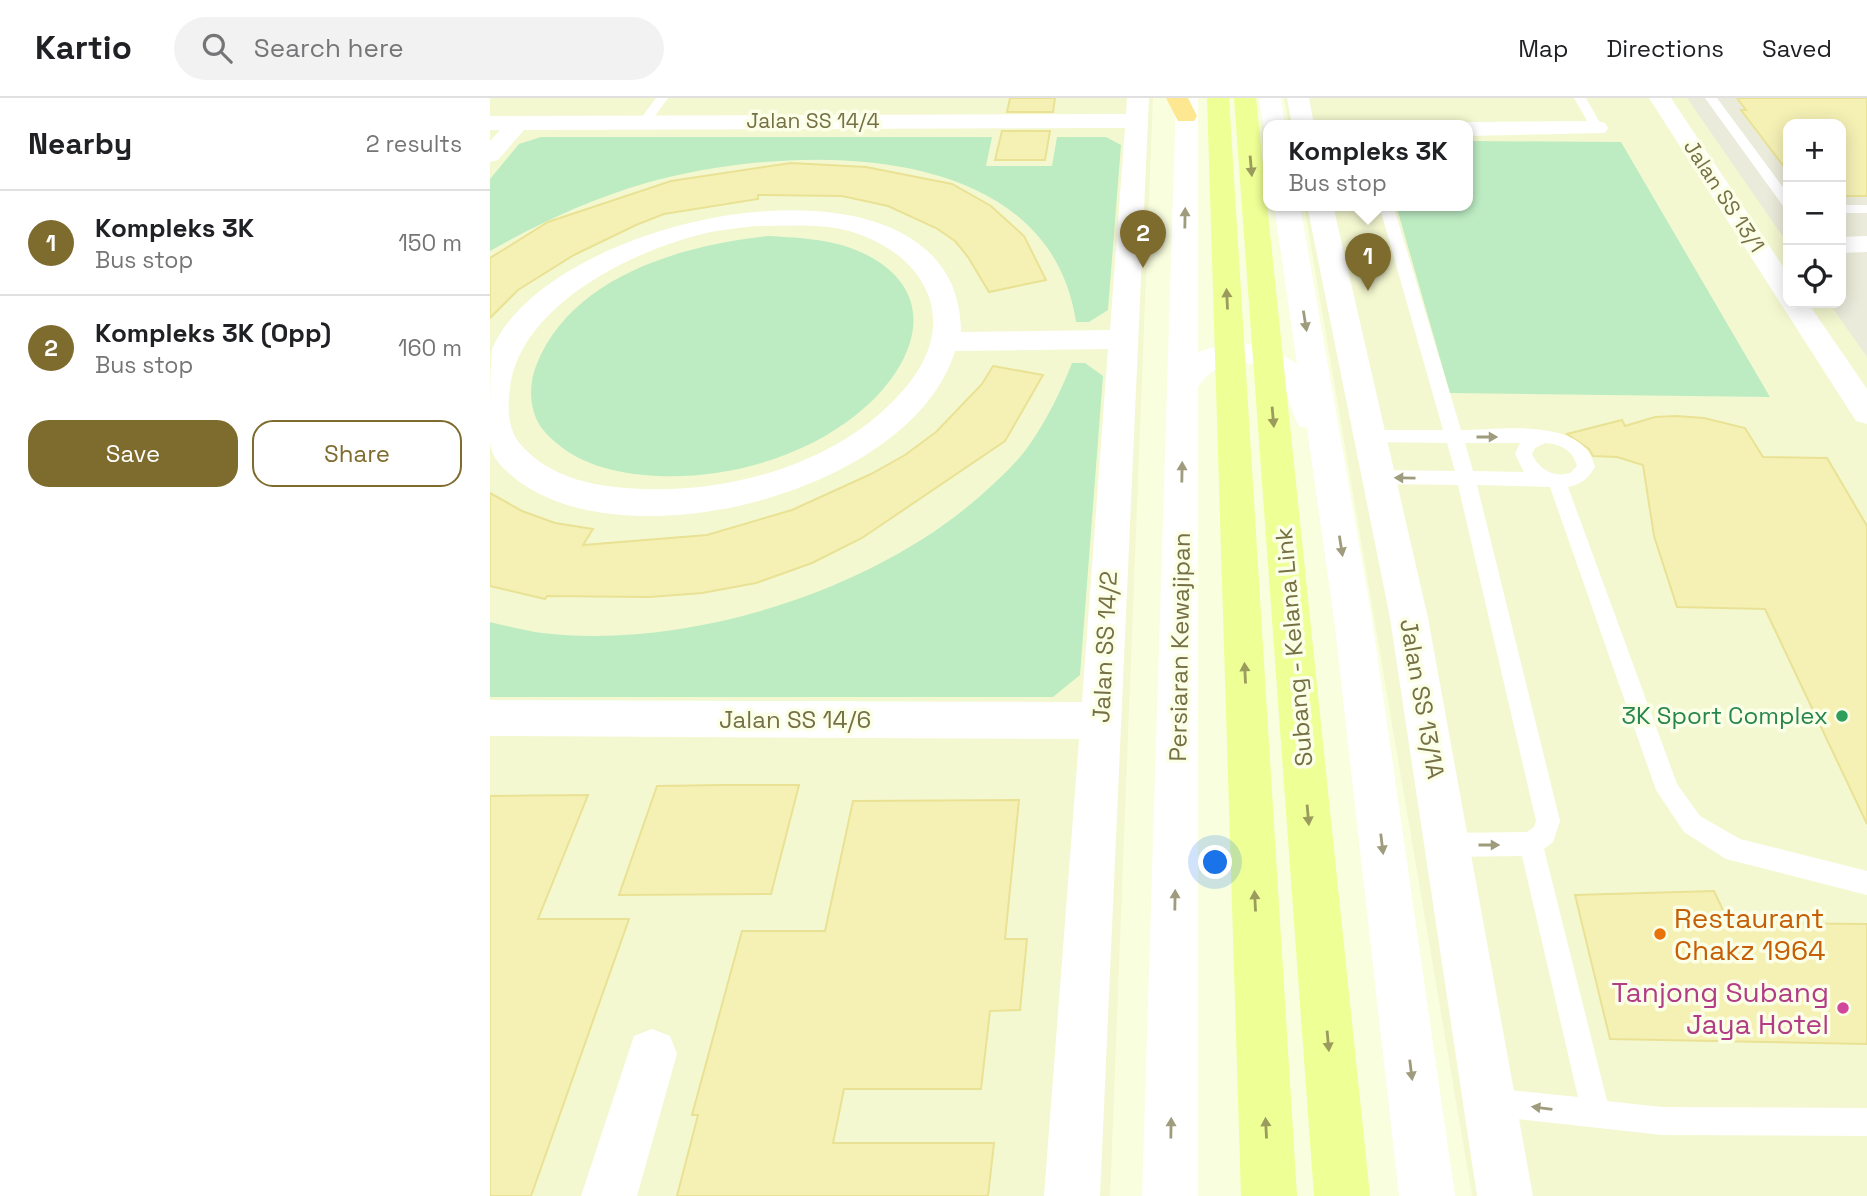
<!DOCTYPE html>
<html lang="en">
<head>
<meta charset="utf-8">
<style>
	body { margin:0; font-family:"Space Grotesk",sans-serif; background:#f2f2f2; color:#202124 }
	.controls { position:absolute; right:21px; top:21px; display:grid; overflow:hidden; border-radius:14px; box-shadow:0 4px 18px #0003 }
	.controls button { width:63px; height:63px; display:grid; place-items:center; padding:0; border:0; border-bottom:2px solid #e0e0e0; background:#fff; color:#202124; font:35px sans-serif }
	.you { position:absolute; left:726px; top:765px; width:24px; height:24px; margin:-18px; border:5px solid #fff; border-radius:50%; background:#1a73e8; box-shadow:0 0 0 10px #1a73e833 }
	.badge { display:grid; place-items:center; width:46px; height:46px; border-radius:50%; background:#7e6b2e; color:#fff; font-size:23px; font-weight:700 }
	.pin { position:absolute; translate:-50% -58px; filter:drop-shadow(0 2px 4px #0008) }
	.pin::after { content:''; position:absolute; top:37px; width:24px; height:21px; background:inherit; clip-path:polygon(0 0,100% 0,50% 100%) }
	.popup { position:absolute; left:773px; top:22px; width:210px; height:91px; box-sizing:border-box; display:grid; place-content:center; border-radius:14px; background:#fff; filter:drop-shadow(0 2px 5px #0005); font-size:23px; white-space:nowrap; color:#757577 }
	.popup b { font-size:26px; color:#202124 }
	.popup::after { content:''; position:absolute; left:50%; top:100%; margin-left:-14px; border:14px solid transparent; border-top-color:#fff }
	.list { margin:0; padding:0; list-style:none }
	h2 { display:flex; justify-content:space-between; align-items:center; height:91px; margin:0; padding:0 28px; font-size:30px }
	h2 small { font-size:23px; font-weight:400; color:#757577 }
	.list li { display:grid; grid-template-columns:46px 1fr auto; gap:21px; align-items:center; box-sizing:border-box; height:105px; padding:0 28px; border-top:2px solid #e0e0e0 }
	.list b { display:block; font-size:26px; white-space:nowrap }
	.list p { margin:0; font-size:23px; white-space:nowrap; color:#757577 }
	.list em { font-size:23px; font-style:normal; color:#757577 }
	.actions { display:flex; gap:14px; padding:21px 28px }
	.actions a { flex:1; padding:16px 0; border:2px solid #7e6b2e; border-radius:21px; text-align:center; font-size:24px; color:#7e6b2e }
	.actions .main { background:#7e6b2e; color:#fff }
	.icon { flex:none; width:38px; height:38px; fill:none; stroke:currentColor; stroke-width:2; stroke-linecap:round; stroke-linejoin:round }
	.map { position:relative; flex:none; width:1377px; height:1098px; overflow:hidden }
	header { display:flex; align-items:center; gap:42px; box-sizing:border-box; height:98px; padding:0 35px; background:#fff; border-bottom:2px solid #e0e0e0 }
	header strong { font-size:33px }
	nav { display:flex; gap:38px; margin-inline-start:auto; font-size:24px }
	.search { width:490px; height:63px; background:#f2f2f2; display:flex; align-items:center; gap:18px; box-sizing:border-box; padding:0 24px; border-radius:38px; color:#757577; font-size:26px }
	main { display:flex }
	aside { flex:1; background:#fff }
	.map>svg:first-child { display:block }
</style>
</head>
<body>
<header>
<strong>Kartio</strong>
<div class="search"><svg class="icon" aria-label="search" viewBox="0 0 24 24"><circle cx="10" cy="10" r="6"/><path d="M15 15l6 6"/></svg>Search here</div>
<nav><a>Map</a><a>Directions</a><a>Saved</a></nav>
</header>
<main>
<aside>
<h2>Nearby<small>2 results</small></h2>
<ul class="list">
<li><span class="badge">1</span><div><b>Kompleks 3K</b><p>Bus stop</p></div><em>150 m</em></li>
<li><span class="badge">2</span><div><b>Kompleks 3K (Opp)</b><p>Bus stop</p></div><em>160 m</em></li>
</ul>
<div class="actions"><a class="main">Save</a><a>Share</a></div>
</aside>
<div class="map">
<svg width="1377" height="1098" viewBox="0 0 1377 1098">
	<rect width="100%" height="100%" fill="#f9fedf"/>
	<!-- residential -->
	<g fill="#f4f8d0" fill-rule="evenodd">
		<path d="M 0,0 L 663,0 L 620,1098 L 0,1098 Z"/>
		<path d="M 794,0 L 1377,0 L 1377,1098 L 982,1098 L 814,107 L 978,107 L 978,27 L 799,27 ZM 1298,26 L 1351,26 L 1351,205 L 1298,205 Z"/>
	</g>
	<!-- industrial -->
	<path fill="#ebebdb" d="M 1197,0 L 1377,0 L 1377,259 L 1339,205 L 1351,205 L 1351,26 L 1298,26 L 1298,146 Z"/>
	<!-- green -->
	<g fill="#bdecc3">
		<path d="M 51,39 L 502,39 L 496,68 L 562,68 L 567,39 L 616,39 L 631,47 L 618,212 L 599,224 L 586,224 C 558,35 294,46 156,85 C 101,101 49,125 0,153 L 0,81 L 29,46 Z"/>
		<path d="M 978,43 L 1131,44 L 1280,299 L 960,295 L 906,107 L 978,107 Z"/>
		<path d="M 279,138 C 312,140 346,141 377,157 C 456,198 422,273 366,317 C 312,360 236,381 168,378 C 125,376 83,366 54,333 C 39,316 38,288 46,268 C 81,178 192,147 279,138 Z"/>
		<path d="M 582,265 L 595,265 L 613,278 L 590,577 L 563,599 L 0,599 L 0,524 C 17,528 35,533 52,535 C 195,552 381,494 489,399 C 507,383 526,366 540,346 C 557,321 571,293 582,265 Z"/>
	</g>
	<!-- building -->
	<g fill="#f5f1b5" stroke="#e9e294" stroke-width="2">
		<path d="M 520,0 L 565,0 L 563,14 L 517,14 Z"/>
		<path d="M 1247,0 L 1377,0 L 1377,98 L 1351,98 L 1351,26 L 1298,26 L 1298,74 L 1251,12 L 1256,12 Z"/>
		<path d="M 512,33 L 560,33 L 555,62 L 505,62 Z"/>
		<path d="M 301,65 L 376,69 L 462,86 L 501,108 L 534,138 L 556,182 L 499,194 L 478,159 L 465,143 L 446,130 L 398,108 L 352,98 L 268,97 L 268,101 L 174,116 L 146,127 L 84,157 L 28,192 L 0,220 L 0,160 L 58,124 L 181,83 Z"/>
		<path d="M 503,268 L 553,277 L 515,343 L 372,440 L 322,465 L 266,485 L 212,495 L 159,499 L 57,498 L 55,501 L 0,488 L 0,395 L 32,413 L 65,425 L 103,431 L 93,447 L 217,437 L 302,412 L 381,376 L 415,357 L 446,334 L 470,309 L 492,286 Z"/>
		<path d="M 1186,318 L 1214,320 L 1255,330 L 1273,359 L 1337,360 L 1377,428 L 1377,726 L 1275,511 L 1187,509 L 1164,438 L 1153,367 L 1127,359 L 1103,358 L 1099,351 L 1077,336 L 1132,322 L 1135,328 L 1165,319 Z"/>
		<path d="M 232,687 L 309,687 L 281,796 L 129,797 L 167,688 Z"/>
		<path d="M 98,697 L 48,821 L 139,821 L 41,1098 L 0,1098 L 0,698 Z"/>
		<path d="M 529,702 L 515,841 L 537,841 L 530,912 L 500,913 L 491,991 L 354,991 L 343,1045 L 504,1045 L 498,1098 L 187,1098 L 208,1017 L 202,1017 L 252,833 L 335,833 L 363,703 Z"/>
		<path d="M 1224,793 L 1239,825 L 1377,826 L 1377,946 L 1120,941 L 1085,797 Z"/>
	</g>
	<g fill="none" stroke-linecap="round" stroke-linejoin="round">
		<!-- service -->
		<g fill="#fff" fill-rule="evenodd">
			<path d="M 166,0 L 178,0 L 159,26 L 151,26 L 149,23 Z"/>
			<path d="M 1084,0 L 1096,0 L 1113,30 L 1111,33 L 1103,33 Z"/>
			<path d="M 1215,0 L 1227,0 L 1298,96 L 1298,109 L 1293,108 Z"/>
			<path d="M 889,107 L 903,107 L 971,332 C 1010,332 1094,318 1105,369 C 1098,381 1091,386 1078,389 L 1187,686 L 1210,718 L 1250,741 L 1377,773 L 1377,797 L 1236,761 L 1194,734 L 1166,692 L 1060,389 L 987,387 L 1070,723 L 1063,744 L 1054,751 L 1117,1003 L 1172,1009 L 1377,1010 L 1377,1038 L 1172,1037 L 1000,1018 L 990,1014 L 986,1004 L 990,994 L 1000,990 L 1088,999 L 1032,758 L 956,759 L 947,755 L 944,747 L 947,739 L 956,735 L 1037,734 L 1044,729 L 1046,723 L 968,387 L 888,386 L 882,384 L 879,379 L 882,374 L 888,372 L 965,373 L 957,345 L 880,344 L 874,342 L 871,338 L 874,334 L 880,332 L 953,332 ZM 975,345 L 1030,345 L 1025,356 L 1034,374 L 983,373 ZM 1055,345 C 1070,346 1083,352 1087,368 L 1080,375 C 1064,380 1048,371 1042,356 L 1045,350 Z"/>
			<rect x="1351" y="107" width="26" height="8"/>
		</g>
		<!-- minor -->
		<g fill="#fff" fill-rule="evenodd">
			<path d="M 637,0 L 659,0 L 610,1098 L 554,1098 L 589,641 L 0,638 L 0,602 L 592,604 L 618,251 L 465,253 C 423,393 139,467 27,382 C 15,372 0,360 0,343 C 0,324 0,266 2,251 C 62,111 471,33 471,234 L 620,232 L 635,30 L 34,32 L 8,62 L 0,64 L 0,43 L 10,32 L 0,32 L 0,18 L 636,16 ZM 266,128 C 297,128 330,125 359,133 C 432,154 471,218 420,284 C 359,362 247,395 152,391 C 108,389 62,382 31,347 C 18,333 17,309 20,290 C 30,208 140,154 212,136 C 229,132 248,130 266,128 Z"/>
			<path d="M 797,0 L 819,0 L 824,27 L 802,27 Z"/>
			<path d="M 1159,0 L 1181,0 L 1298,176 L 1298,205 L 1318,205 L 1377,291 L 1377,326 L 1366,323 Z"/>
			<path d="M 1107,23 L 1115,25 L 1118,30 L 1115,35 L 978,38 L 978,27 L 969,27 L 978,24 Z"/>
			<path d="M 817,107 L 843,107 L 938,520 L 1043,1098 L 987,1098 L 900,520 Z"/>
			<path d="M 1377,138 L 1377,154 L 1351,155 L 1351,139 Z"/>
			<path d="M 162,931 L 180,938 L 187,956 L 147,1098 L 91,1098 L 144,938 Z"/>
		</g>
		<!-- secondary -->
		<g fill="#fff" fill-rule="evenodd">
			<path d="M 686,0 L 708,0 L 708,254 C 743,241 777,243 807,266 L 784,107 L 810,107 L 882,521 L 965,1098 L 909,1098 L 844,521 L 817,330 L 809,328 C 801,315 800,299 792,287 C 770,255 727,259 708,289 L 708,1098 L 652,1098 Z"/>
			<path d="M 769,0 L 791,0 L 795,27 L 778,27 L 778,32 L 776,32 L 773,27 Z"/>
		</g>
		<!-- primary -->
		<g fill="#eeff95" fill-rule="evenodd">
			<path d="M 717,0 L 739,0 L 807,1098 L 751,1098 Z"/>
			<path d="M 744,0 L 766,0 L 880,1098 L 824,1098 Z"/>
		</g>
		<!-- motorway -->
		<path fill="#fde791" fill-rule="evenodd" d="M 676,0 L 698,0 L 707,18 L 704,23 L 688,23 Z"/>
	</g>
	<!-- one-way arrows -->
	<defs><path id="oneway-solid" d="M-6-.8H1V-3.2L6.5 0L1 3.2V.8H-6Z" transform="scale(1.75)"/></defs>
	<g fill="#9a9b5d">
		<use href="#oneway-solid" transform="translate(761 68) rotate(85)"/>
		<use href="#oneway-solid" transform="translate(737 201) rotate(-93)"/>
		<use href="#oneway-solid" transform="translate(783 319) rotate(85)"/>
		<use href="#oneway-solid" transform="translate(755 575) rotate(-93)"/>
		<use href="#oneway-solid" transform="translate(818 717) rotate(85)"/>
		<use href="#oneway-solid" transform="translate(765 803) rotate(-93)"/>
		<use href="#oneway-solid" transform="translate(838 943) rotate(85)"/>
		<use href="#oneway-solid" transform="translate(776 1030) rotate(-93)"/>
	</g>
	<g fill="#9f9b7d">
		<use href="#oneway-solid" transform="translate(695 120) rotate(-89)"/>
		<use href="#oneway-solid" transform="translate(815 223) rotate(81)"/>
		<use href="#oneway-solid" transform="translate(997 339)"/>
		<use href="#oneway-solid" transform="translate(692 374) rotate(-89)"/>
		<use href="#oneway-solid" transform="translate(915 380) rotate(-179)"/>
		<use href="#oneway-solid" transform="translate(851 448) rotate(81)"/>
		<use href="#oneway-solid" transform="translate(892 746) rotate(83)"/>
		<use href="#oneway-solid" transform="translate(999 747)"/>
		<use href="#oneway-solid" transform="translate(685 802) rotate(-89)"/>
		<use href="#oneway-solid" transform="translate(921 972) rotate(83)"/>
		<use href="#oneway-solid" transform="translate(1052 1010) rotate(-173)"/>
		<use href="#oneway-solid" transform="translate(681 1030) rotate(-89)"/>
	</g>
	<!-- markers -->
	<circle fill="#2e9e5b" stroke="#fcffe7" stroke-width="2.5" cx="1352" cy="618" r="7"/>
	<circle fill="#e8710a" stroke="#fcffe7" stroke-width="2.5" cx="1170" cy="836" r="7"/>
	<circle fill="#d1479c" stroke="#fcffe7" stroke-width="2.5" cx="1353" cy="910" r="7"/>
	<g text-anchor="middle" stroke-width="7" stroke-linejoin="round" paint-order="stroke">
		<!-- far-street labels -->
		<g font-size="21" fill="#767045" stroke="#fcffe7">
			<text x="323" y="30">Jalan SS 14/4</text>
			<text transform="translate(1234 98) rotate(57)" y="7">Jalan SS 13/1</text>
		</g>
		<!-- street labels -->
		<g font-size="24" fill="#767045" stroke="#fcffe7">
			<text transform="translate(615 549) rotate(-87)" y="8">Jalan SS 14/2</text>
			<text transform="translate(690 549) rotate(-89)" y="8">Persiaran Kewajipan</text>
			<text transform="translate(804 549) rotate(-95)" y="8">Subang - Kelana Link</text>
			<text transform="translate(932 601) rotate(80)" y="8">Jalan SS 13/1A</text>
			<text x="305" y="630">Jalan SS 14/6</text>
		</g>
		<!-- leisure labels -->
		<g font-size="24" fill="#27864d" stroke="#fcffe7" text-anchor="end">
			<text x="1338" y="626">3K Sport Complex</text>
		</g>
		<!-- near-food labels -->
		<g font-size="28" fill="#c56008" stroke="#fcffe7" text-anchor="start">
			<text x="1184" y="830">Restaurant<tspan x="1184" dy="32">Chakz 1964</tspan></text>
		</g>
		<!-- near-hotel labels -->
		<g font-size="28" fill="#b23c85" stroke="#fcffe7" text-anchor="end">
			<text x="1339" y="904">Tanjong Subang<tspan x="1339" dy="32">Jaya Hotel</tspan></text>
		</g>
	</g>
</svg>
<div class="controls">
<button>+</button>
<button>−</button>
<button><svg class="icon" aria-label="locate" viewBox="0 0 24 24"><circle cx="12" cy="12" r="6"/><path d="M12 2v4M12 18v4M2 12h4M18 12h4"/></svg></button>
</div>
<div class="you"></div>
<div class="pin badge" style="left:878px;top:193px">1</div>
<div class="popup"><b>Kompleks 3K</b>Bus stop</div>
<div class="pin badge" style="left:653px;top:170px">2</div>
</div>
</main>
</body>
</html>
